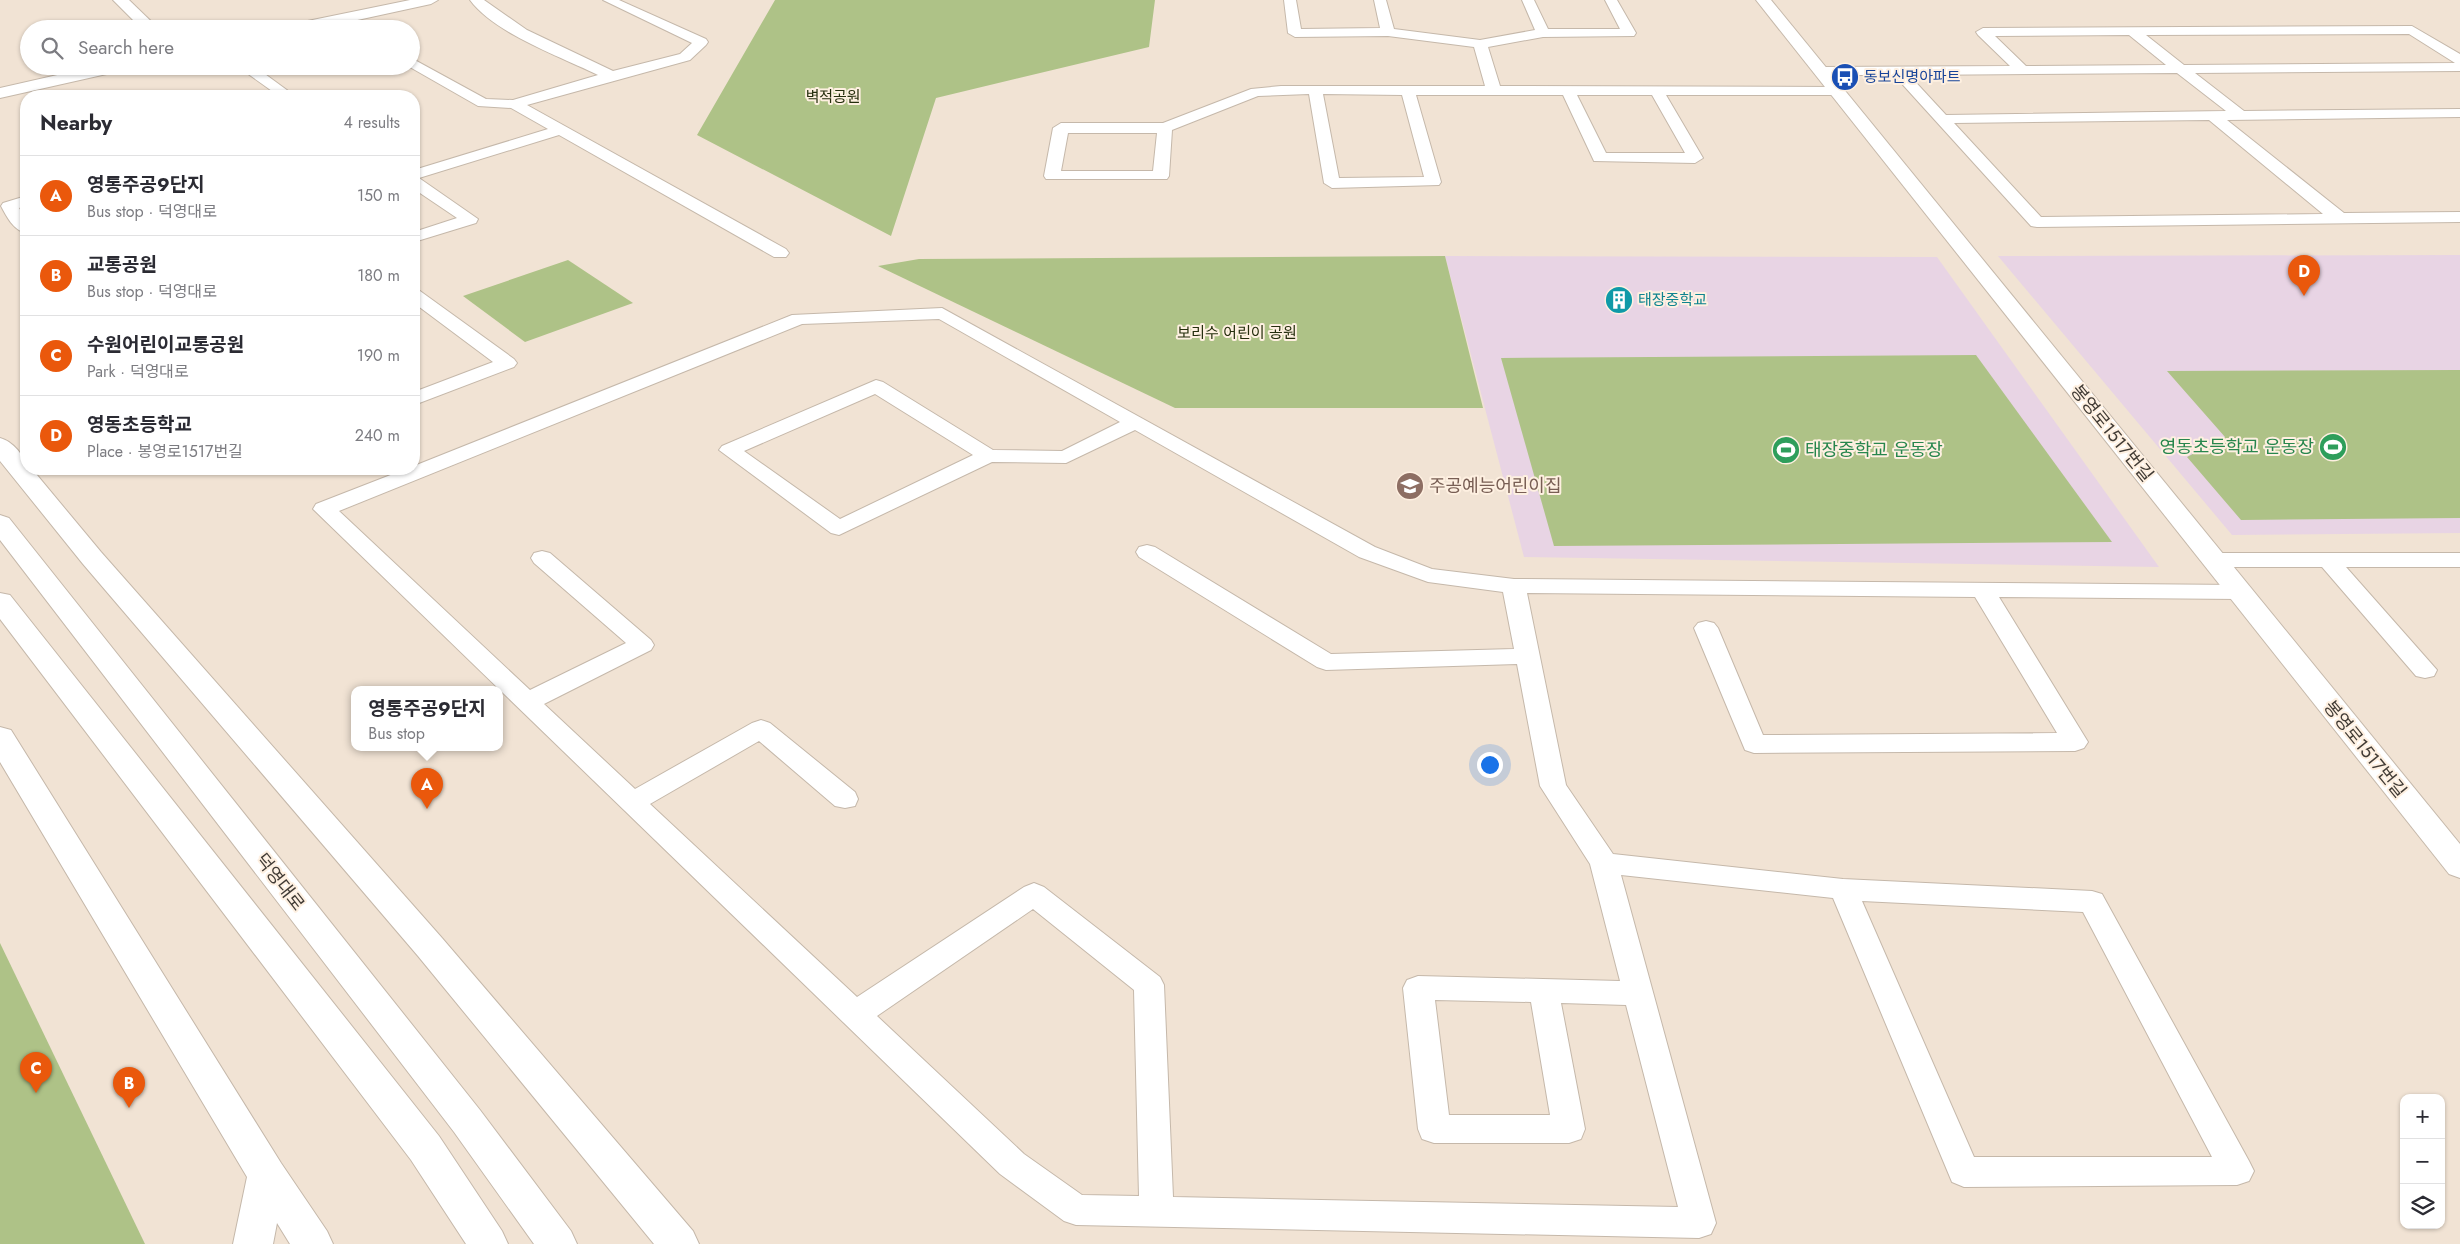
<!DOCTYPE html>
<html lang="en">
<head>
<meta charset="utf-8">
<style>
	body { margin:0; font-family:Jost,"Noto Sans KR",sans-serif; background:#f2f2f3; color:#2b2b33 }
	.controls { position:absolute; right:15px; bottom:15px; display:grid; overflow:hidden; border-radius:10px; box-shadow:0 1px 4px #0004 }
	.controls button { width:45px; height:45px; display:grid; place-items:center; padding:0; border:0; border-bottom:1px solid #e1e1e2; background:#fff; color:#2b2b33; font:25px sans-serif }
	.you { position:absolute; left:1489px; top:764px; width:18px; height:18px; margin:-12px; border:4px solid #fff; border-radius:50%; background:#1a73e8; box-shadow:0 0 0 8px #1a73e833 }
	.badge { display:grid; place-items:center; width:32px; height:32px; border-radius:50%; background:#ea580c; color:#fff; font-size:16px; font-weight:700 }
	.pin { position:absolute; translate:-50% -41px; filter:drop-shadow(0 1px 2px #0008) }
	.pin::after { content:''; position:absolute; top:26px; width:18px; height:15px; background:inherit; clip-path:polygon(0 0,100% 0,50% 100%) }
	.popup { position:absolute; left:351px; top:686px; width:152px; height:65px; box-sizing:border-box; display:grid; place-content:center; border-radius:10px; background:#fff; filter:drop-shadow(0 1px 4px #0005); font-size:16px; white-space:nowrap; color:#7c7c81 }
	.popup b { font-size:19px; color:#2b2b33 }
	.popup::after { content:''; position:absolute; left:50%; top:100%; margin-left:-10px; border:10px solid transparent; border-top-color:#fff }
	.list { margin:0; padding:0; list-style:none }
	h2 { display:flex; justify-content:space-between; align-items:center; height:65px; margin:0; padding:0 20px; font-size:21px }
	h2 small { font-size:16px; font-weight:400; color:#7c7c81 }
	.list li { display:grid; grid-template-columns:32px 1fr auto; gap:15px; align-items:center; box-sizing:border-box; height:80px; padding:0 20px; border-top:1px solid #e1e1e2 }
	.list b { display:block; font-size:19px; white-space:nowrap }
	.list p { margin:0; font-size:16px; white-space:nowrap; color:#7c7c81 }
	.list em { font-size:16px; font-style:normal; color:#7c7c81 }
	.icon { flex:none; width:28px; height:28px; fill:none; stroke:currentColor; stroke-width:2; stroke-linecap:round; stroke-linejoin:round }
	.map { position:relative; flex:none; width:2460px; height:1244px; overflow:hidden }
	.search { position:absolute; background:#fff; box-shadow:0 1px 4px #0004; left:20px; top:20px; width:400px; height:55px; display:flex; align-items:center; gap:12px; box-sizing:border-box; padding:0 18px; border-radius:28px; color:#7c7c81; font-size:19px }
	.panel { position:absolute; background:#fff; box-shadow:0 1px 4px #0004; left:20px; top:90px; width:400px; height:385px; border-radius:20px }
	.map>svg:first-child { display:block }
</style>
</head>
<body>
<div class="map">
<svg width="2460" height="1244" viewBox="0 0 2460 1244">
	<rect width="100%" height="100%" fill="#f1e3d4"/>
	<!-- education -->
	<g fill="#e8d4e4">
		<path d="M 2460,255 L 2460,533 L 2232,535 L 1998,256 Z"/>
		<path d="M 1445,256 L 1937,257 L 2159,567 L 1524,557 Z"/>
	</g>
	<!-- green -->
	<g fill="#aec287">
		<path d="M 775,0 L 1155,0 L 1149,47 L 936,98 L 891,236 L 697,135 Z"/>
		<path d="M 1445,256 L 1483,408 L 1175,408 L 878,266 L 919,259 Z"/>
		<path d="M 568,260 L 633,303 L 525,342 L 463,296 Z"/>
		<path d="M 1976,355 L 2112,542 L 1554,546 L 1501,358 Z"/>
		<path d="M 2460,370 L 2460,518 L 2241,520 L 2187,457 L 2225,437 L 2167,371 Z"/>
		<path d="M 0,943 L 145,1244 L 0,1244 Z"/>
	</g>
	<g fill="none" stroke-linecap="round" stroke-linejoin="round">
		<defs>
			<g id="service">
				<path d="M 470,0 L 484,0 L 527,30 L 613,71 L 680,54 L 692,43 L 603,0 L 619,0 L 706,39 L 708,42 L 706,45 L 690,60 L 527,105 L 786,249 L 789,253 L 786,257 L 774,257 L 559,135 L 419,178 L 478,219 L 476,223 L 414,242 L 414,232 L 457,218 L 414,189 L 414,170 L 548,129 L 511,108 L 478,106 L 408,66 L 411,66 L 411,58 L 486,99 L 513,100 L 598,75 C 561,57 494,33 470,0 Z"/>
				<path d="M 1284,0 L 1296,0 L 1301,29 L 1380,28 L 1374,0 L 1386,0 L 1394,29 L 1480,40 L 1535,30 L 1522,0 L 1534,0 L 1548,29 L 1620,29 L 1605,0 L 1617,0 L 1636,33 L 1634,36 L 1543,37 L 1488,47 L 1500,86 L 1836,87 L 1843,91 L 1836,95 L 1666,95 L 1703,158 L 1695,163 L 1594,161 L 1563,95 L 1416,95 L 1441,182 L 1439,185 L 1332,188 L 1324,183 L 1309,94 L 1258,96 L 1172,130 L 1169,176 L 1167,179 L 1046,179 L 1044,176 L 1053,128 L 1061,123 L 1163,123 L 1251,89 L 1281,86 L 1485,86 L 1474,47 L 1388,36 L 1295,37 L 1288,33 ZM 1323,94 L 1402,95 L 1424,177 L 1339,178 ZM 1577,95 L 1652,95 L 1685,153 L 1606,153 ZM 1068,133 L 1157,133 L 1153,171 L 1061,171 Z"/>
				<path d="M 2412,26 L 2460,54 L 2460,71 L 2195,73 L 2244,111 L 2460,109 L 2460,117 L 2227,120 L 2344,213 L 2460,212 L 2460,222 L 2037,227 L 2031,226 L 1894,75 L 1821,75 L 1814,71 L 1821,67 L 2010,66 L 1978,35 L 1976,32 L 1983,28 ZM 2409,34 L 2455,63 L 2184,65 L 2146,35 ZM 2129,35 L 2166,65 L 2026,66 L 1995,36 ZM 2177,73 L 2226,111 L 1946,115 L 1909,75 ZM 2209,120 L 2323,214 L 2041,217 L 1954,123 Z"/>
				<path d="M 237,66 L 254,66 L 295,96 L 279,96 Z"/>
				<path d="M 26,196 L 26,206 L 19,208 L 26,219 L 26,233 C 13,230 7,217 1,206 L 3,203 Z"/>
				<path d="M 414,290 L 420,291 L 514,359 L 517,363 L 514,367 L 414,405 L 414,392 L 493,362 L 414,303 Z"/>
				<path d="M 942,308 L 1375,547 L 1432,569 L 1514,579 L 2239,585 L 2247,587 L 2251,592 L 2247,597 L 2239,599 L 1999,597 L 2088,742 L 2084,748 L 2075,751 L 1754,753 L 1745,750 L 1694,628 L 1698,623 L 1706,621 L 1714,623 L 1718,628 L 1763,735 L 2057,733 L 1975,597 L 1527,593 L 1566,785 L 1613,854 L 1843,879 L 2092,891 L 2102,894 L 2249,1161 L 2254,1171 L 2249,1181 L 2237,1185 L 1964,1187 L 1952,1182 L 1833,898 L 1621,875 L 1716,1223 L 1711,1234 L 1699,1238 L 1076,1225 L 1064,1221 L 1000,1174 L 313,509 L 316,504 L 406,469 L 414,469 L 414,466 L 792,315 ZM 939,319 L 1120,422 L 1062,451 L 993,450 L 883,382 L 876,380 L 722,446 L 719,450 L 831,533 L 839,535 L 992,462 L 1066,463 L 1135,430 L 1359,557 L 1428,582 L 1503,592 L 1514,649 L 1331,654 L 1155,547 L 1147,545 L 1139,547 L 1136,552 L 1139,557 L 1317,667 L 1326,670 L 1517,664 L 1540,786 L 1590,864 L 1620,981 L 1418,976 L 1407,980 L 1403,988 L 1418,1129 L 1422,1139 L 1434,1143 L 1569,1143 L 1581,1139 L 1585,1129 L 1561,1003 L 1626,1005 L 1678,1207 L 1173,1197 L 1164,985 L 1160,977 L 1044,887 L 1034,883 L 1024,887 L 857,997 L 650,804 L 759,741 L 835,806 L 845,808 L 855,806 L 858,799 L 855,792 L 770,723 L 761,720 L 752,723 L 635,789 L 544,704 L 651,650 L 654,645 L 651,640 L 550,553 L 542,551 L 534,553 L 531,558 L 534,563 L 626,643 L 530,690 L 339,511 L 802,324 ZM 875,394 L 973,455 L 840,519 L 744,451 ZM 1862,901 L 2083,912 L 2212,1157 L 1974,1157 ZM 1033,909 L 1134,990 L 1139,1196 L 1082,1195 L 1024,1154 L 877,1016 ZM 1435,1000 L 1531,1002 L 1550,1115 L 1449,1115 Z"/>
				<path d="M 2213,553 L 2460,553 L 2460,567 L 2346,567 L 2437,670 L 2434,676 L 2425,678 L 2416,676 L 2322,567 L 2213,567 L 2205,565 L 2202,560 L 2205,555 Z"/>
			</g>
			<g id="minor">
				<path d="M 113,0 L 129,0 L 159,29 L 142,29 Z"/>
				<path d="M 410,0 L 438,0 L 431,4 L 316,29 L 285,29 L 293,24 Z"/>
				<path d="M 97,66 L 128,66 L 120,71 L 0,98 L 0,88 Z"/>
			</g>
			<path id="tertiary" d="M 1756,0 L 1771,0 L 2460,844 L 2460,878 L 2449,874 Z"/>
			<g id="secondary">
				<path d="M 0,438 C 12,441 26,456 26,469 L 32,469 L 101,552 L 442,938 L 693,1231 L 699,1244 L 654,1244 L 418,956 L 83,564 L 0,461 Z"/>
				<path d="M 0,515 L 9,518 L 480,1110 L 571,1231 L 577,1244 L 534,1244 L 454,1132 L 0,540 Z"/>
				<path d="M 0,593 L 10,595 L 439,1136 L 502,1231 L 508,1244 L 466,1244 L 411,1160 L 0,619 Z"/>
				<path d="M 0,727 L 11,730 L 281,1163 L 327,1231 L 333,1244 L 290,1244 L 277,1223 L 273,1244 L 233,1244 L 247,1177 L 0,762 Z"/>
			</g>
		</defs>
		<!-- service casing -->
		<use href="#service" stroke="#c5b8aa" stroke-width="2"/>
		<!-- minor casing -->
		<use href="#minor" stroke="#c5b8aa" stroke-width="2"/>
		<!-- tertiary casing -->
		<use href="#tertiary" stroke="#c5b8aa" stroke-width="2"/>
		<!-- secondary casing -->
		<use href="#secondary" stroke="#c5b8aa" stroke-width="2"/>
		<!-- service -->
		<use href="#service" fill="#fff" fill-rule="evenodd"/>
		<!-- minor -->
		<use href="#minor" fill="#fff" fill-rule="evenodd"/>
		<!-- tertiary -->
		<use href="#tertiary" fill="#fff" fill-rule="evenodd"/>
		<!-- secondary -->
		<use href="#secondary" fill="#fff" fill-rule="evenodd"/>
	</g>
	<!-- icons -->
	<defs>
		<symbol id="bus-disc" viewBox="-11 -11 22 22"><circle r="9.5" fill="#1a4fb4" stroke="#fef0e1"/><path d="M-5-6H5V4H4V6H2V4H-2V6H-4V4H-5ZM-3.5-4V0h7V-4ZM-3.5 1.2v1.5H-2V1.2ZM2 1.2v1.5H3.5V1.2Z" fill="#fff"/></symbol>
		<symbol id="building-disc" viewBox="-11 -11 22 22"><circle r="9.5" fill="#0f9aa8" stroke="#fef0e1"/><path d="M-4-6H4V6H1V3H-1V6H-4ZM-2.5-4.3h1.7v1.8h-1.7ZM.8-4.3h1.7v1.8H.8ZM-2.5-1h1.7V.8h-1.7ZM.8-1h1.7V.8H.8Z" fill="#fff"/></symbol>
		<symbol id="stadium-disc" viewBox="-11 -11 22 22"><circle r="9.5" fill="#2e9e5b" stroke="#fef0e1"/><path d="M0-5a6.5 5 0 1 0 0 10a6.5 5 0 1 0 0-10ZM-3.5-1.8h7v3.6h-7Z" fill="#fff"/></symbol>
		<symbol id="school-disc" viewBox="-11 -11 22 22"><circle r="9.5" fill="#8d6e63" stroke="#fef0e1"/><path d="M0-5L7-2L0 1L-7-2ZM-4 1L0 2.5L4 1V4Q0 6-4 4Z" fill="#fff"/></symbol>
	</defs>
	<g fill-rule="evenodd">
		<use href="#bus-disc" x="1829" y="61" width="32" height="32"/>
		<use href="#building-disc" x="1603" y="284" width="32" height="32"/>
		<use href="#stadium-disc" x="2317" y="431" width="32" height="32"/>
		<use href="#stadium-disc" x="1770" y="434" width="32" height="32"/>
		<use href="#school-disc" x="1394" y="470" width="32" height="32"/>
	</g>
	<g text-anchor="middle" stroke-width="4" stroke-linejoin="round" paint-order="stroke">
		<!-- far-transit labels -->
		<g font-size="15" fill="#164399" stroke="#fef0e1" text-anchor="start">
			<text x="1864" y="82">동보신명아파트</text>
		</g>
		<!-- far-park labels -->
		<g font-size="15" fill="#252e0d" stroke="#fef0e1">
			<text x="833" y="102">벽적공원</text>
			<text x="1237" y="338">보리수 어린이 공원</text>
		</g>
		<!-- far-culture labels -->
		<g font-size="15" fill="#0d838f" stroke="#fef0e1" text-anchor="start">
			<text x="1638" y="305">태장중학교</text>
		</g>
		<!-- street labels -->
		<g font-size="18" fill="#413b35" stroke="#fef0e1">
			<text transform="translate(2112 433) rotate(51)" y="6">봉영로1517번길</text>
			<text transform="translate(2365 749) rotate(51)" y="6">봉영로1517번길</text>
			<text transform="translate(280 882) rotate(52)" y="6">덕영대로</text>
		</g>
		<!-- leisure labels -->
		<g font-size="18" fill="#27864d" stroke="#fef0e1" text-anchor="end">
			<text x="2314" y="453">영동초등학교 운동장</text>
			<text x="1805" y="456" text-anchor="start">태장중학교 운동장</text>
		</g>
		<!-- education labels -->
		<g font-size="18" fill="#785e54" stroke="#fef0e1" text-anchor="start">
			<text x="1429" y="492">주공예능어린이집</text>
		</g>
	</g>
</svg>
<div class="controls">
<button>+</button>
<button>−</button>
<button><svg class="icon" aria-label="layers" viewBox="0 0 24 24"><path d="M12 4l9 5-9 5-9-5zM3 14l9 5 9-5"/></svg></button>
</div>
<div class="you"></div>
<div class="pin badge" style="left:427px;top:809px">A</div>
<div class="popup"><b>영통주공9단지</b>Bus stop</div>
<div class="pin badge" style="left:129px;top:1108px">B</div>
<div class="pin badge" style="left:36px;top:1093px">C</div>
<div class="pin badge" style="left:2304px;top:296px">D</div>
<div class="search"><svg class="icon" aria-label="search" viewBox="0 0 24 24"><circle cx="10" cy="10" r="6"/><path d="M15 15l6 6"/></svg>Search here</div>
<section class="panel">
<h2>Nearby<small>4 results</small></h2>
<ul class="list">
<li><span class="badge">A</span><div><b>영통주공9단지</b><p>Bus stop · 덕영대로</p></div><em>150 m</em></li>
<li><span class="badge">B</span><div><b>교통공원</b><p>Bus stop · 덕영대로</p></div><em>180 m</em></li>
<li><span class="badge">C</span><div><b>수원어린이교통공원</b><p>Park · 덕영대로</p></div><em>190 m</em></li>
<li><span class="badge">D</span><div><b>영동초등학교</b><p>Place · 봉영로1517번길</p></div><em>240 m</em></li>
</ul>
</section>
</div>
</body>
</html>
